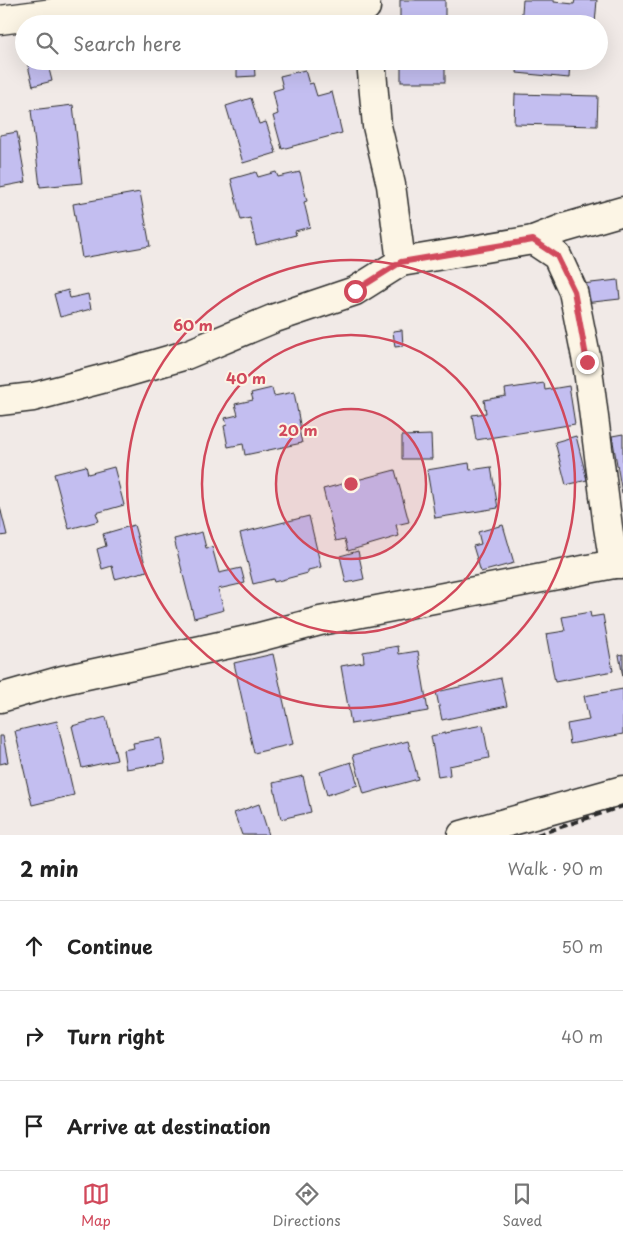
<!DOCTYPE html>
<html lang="en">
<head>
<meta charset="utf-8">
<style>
	body { margin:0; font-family:"Playpen Sans",sans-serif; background:#f6f6f6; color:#222 }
	.stop { position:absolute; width:15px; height:15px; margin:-11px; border:4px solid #d1495b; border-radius:50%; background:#fff }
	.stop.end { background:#d1495b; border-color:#fff; box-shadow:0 1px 5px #0008 }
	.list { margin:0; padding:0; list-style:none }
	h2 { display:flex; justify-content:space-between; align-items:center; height:65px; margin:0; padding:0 20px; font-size:21px }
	h2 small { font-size:16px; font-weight:400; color:#767676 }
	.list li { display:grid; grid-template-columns:32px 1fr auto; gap:15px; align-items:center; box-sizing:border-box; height:90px; padding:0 20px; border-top:1px solid #e0e0e0 }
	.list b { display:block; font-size:19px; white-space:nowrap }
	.list em { font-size:16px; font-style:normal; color:#767676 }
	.icon { flex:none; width:28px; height:28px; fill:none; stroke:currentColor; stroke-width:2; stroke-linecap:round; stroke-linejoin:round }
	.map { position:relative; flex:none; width:623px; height:835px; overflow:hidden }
	.search { position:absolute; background:#fff; box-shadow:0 5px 20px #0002; left:15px; right:15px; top:15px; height:55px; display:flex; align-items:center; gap:12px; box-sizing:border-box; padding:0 18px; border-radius:28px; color:#767676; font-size:19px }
	.sheet { height:335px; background:#fff }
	nav { display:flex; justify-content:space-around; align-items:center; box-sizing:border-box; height:70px; border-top:1px solid #e0e0e0; background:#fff; font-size:14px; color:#767676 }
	nav a { display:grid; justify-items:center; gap:2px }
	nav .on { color:#d1495b }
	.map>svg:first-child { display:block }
</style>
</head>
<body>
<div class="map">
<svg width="623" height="835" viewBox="0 0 623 835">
	<rect width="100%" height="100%" fill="#f1eae7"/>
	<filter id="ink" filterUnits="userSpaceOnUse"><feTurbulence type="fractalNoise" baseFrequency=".02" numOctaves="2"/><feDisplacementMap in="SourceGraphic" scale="10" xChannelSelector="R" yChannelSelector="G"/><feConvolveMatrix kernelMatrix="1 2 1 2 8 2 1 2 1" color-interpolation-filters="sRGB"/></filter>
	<g filter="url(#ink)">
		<!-- building -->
		<g fill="#c3bef0" stroke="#2b2b2b">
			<rect x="400" y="0" width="45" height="24"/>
			<path d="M 523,0 L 554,0 L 554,2 L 574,4 L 575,0 L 597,0 L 595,24 L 521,24 Z"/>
			<path d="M 31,61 L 47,61 L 52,81 L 33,86 L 27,62 Z"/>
			<path d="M 237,61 L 254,61 L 255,76 L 237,77 Z"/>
			<rect x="401" y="61" width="44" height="21"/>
			<path d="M 518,61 L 570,61 L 569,78 L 517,73 Z"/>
			<path d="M 305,70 L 309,84 L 313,83 L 317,96 L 332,92 L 342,133 L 282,149 L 273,116 L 278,114 L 273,91 L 283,88 L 280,76 Z"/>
			<path d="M 515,94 L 598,96 L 597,126 L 514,124 Z"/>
			<path d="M 251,98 L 259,124 L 266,122 L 276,153 L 243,163 L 226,106 Z"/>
			<path d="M 73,105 L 82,183 L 40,187 L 31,110 Z"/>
			<path d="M 17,132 L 26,182 L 0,187 L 0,135 Z"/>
			<path d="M 256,172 L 258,177 L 276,172 L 278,177 L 300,172 L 307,201 L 304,202 L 310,227 L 295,231 L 296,235 L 256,245 L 250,218 L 241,220 L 231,179 Z"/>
			<path d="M 140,192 L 150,246 L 82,258 L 73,204 Z"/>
			<path d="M 618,280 L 620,299 L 584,303 L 582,284 Z"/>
			<path d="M 68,290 L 70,298 L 88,294 L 91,309 L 60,317 L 54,294 Z"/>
			<path d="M 402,330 L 403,346 L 395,347 L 393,331 Z"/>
			<path d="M 544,383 L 545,390 L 569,386 L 575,424 L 476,440 L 472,415 L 486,413 L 484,400 L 506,396 L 505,389 Z"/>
			<path d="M 272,388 L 274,396 L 294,392 L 301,430 L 299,430 L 302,443 L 245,455 L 243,444 L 228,447 L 224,426 L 227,425 L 225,418 L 238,415 L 235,404 L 253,400 L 251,393 Z"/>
			<path d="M 623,434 L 623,493 L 622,493 L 612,436 Z"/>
			<path d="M 431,435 L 432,459 L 402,459 L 402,436 Z"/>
			<path d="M 576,436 L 587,480 L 566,485 L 555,442 Z"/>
			<path d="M 469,463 L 470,470 L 491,467 L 498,508 L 435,518 L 427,470 Z"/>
			<path d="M 86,466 L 88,474 L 114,467 L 124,505 L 96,513 L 99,521 L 69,529 L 54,474 Z"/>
			<path d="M 395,470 L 409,522 L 396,525 L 399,536 L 348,551 L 345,539 L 336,541 L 323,489 Z"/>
			<path d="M 0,507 L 7,535 L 0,536 Z"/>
			<path d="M 309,516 L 321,567 L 308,570 L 308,573 L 274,582 L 273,579 L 253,584 L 240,533 Z"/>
			<path d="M 134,525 L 147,571 L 115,579 L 112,566 L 102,569 L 97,549 L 106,546 L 103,534 Z"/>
			<path d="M 503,525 L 514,563 L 481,572 L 473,546 L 481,544 L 478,532 Z"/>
			<path d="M 202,532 L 206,548 L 212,547 L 219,573 L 241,568 L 245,583 L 218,589 L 224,610 L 194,618 L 174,539 Z"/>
			<path d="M 358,551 L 364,579 L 346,583 L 340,556 Z"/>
			<path d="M 590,612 L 591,617 L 603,615 L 613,671 L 555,682 L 546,634 L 565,631 L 562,617 Z"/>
			<path d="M 398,646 L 399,654 L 418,651 L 428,711 L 351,724 L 341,666 L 364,662 L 363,652 Z"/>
			<path d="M 273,654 L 293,744 L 254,753 L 234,663 Z"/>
			<path d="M 623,654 L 623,677 L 619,655 Z"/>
			<path d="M 501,678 L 507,706 L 442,720 L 436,692 Z"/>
			<path d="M 623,689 L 623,734 L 570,744 L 567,724 L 589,720 L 584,696 Z"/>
			<path d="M 106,717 L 117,760 L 82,768 L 72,726 Z"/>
			<path d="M 57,721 L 74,795 L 32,805 L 15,731 Z"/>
			<path d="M 483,725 L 489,758 L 449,766 L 450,775 L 438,777 L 431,736 L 450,732 L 450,731 Z"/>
			<path d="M 0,736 L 3,736 L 8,762 L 0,764 Z"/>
			<path d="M 161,738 L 165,763 L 126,769 L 123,750 L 134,748 L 133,743 Z"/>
			<path d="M 408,741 L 418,779 L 364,794 L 353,755 Z"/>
			<path d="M 351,762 L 358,785 L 327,795 L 320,772 Z"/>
			<path d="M 303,776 L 311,812 L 281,819 L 273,783 Z"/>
			<path d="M 259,804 L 269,835 L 242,835 L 234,813 Z"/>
		</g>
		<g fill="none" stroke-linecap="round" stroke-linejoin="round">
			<defs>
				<g id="minor">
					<path d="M 0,20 L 76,10 L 159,7 L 268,7 L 316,12 L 366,7"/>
					<path d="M 371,61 L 377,126 L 391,185 L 401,262 L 533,240 L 564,228 L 623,211"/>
					<path d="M 533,240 L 557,256 L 573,291 L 587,362 L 608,527 L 614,564"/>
					<path d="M 0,401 L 33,397 L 121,374 L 186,355 L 275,318 L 355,291 L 401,262"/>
					<path d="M 0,698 L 63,680 L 252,639 L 320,621 L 614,564 L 623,564"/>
					<path d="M 462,835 L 623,790"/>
				</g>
			</defs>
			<!-- minor casing -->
			<use href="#minor" stroke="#2b2b2b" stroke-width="31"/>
			<!-- minor -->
			<use href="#minor" stroke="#fcf5e5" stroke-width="28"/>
			<!-- rail -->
			<path stroke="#2b2b2b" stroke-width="4" stroke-dasharray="8 4" stroke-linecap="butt" d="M 537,835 L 623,806"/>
		</g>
	</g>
	<g fill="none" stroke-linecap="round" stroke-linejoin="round" filter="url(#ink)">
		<!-- route -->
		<path stroke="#d1495b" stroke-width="6" d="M 355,291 L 401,262 L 533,240 L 557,256 L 574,291 L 587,362"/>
	</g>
	<!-- distance rings -->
	<circle cx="351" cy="484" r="75" fill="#d1495b" fill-opacity=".12"/>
	<g fill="none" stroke="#d1495b" stroke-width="2.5">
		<circle cx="351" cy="484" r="75"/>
		<circle cx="351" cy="484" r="149"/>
		<circle cx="351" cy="484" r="224"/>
	</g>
	<circle cx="351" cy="484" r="8" fill="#d1495b" stroke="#fcf5e5" stroke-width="2.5"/>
	<g font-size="15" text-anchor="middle" font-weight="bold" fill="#d1495b" stroke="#fcf5e5" stroke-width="4" stroke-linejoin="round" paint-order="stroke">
		<text x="193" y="331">60 m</text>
		<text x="246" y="384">40 m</text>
		<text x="298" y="436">20 m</text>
	</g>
</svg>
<div class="stop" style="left:355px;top:291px"></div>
<div class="stop end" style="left:587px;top:362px"></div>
<div class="search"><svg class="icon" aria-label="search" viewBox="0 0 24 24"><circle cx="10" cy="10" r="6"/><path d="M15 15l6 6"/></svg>Search here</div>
</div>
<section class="sheet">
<h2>2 min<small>Walk · 90 m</small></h2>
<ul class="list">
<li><svg class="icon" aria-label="ahead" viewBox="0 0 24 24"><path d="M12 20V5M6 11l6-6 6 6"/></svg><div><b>Continue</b></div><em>50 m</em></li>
<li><svg class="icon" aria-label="right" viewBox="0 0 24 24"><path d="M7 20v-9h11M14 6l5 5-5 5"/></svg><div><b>Turn right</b></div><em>40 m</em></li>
<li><svg class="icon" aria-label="arrive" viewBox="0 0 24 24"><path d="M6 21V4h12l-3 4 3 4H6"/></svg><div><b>Arrive at destination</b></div></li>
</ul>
</section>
<nav>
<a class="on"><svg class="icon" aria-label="map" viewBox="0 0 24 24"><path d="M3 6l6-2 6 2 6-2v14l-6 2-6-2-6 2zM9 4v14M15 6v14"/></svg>Map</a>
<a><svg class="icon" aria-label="directions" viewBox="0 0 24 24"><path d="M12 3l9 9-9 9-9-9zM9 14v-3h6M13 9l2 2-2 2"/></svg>Directions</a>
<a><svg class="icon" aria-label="saved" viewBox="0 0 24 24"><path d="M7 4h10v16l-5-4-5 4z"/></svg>Saved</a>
</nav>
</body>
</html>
